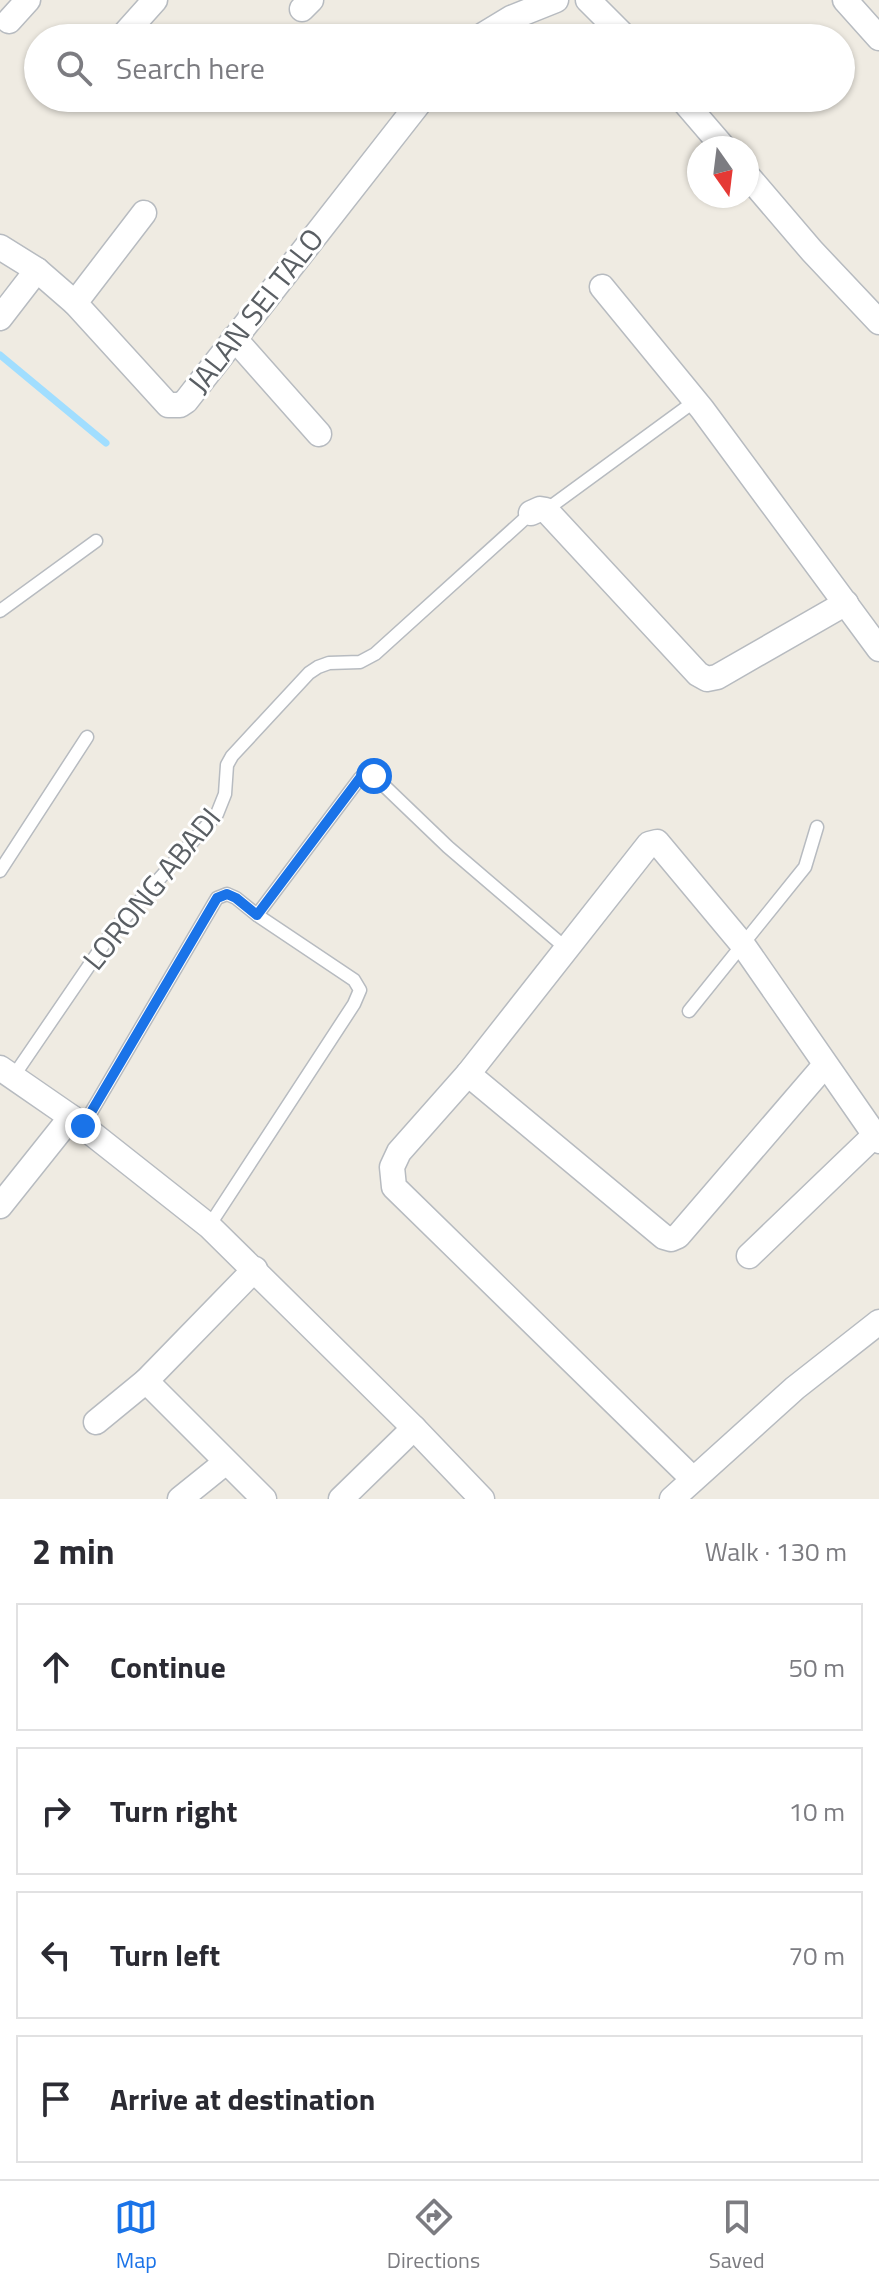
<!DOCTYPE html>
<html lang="en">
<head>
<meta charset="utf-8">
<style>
	body { margin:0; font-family:"Titillium Web",sans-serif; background:#f7f7f7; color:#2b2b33 }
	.compass { position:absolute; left:687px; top:136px; width:72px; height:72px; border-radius:50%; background:#fff; box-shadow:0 2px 6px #0004; rotate:166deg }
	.stop { position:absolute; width:24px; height:24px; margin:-18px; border:6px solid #1a73e8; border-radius:50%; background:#fff }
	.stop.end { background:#1a73e8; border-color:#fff; box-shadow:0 2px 8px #0008 }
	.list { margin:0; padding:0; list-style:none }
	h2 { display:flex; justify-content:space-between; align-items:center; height:104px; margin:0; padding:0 32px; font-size:34px }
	h2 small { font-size:26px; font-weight:400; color:#7c7c81 }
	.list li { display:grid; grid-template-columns:52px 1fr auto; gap:24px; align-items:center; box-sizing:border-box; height:128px; margin:0 16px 16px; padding:0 16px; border:2px solid #e1e1e2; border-radius:0px }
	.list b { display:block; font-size:30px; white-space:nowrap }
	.list em { font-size:26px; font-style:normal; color:#7c7c81 }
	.icon { flex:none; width:44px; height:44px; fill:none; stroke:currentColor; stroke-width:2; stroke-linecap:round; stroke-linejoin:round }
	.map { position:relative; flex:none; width:879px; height:1499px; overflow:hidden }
	.search { position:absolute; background:#fff; box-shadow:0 2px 6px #0004; left:24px; right:24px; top:24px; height:88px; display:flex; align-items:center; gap:20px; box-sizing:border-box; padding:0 28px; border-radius:44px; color:#7c7c81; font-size:30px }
	.sheet { height:680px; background:#fff }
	nav { display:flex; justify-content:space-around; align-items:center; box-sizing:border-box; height:112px; border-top:2px solid #e1e1e2; background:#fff; font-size:22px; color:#7c7c81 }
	nav a { display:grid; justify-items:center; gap:4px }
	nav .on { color:#1a73e8 }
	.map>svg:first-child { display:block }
</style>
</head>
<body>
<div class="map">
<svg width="879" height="1499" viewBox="0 0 879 1499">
	<rect width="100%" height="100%" fill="#efebe2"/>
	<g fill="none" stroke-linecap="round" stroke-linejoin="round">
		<!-- stream -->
		<path stroke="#a1deff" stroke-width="7" d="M 0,355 L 106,443"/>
		<defs>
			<g id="service">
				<path d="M 546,510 L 695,401"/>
				<path d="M 0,611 L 96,541"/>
				<path d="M 0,871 L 87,737"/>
				<path d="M 689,1011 L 805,867 L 817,827"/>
				<path d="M 13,1077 L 112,932 L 217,814 L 225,794 L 227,765 L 232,756 L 309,673 L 318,667 L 329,663 L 360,662 L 375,654 L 531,513"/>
				<path d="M 83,1126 L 217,898 L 227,894 L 236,898 L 257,915 L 360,778 L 374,776 L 448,847 L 567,949"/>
				<path d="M 209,1226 L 354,1004 L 360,990 L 354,980 L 257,915"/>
			</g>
			<g id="minor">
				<path d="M 588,0 L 626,38"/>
				<path d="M 845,0 L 879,38"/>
				<path d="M 302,9 L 311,0"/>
				<path d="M 9,21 L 28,0"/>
				<path d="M 121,38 L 155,0"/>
				<path d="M 478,38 L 511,18 L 556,0"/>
				<path d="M 681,98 L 724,148"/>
				<path d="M 747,175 L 812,251 L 879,322"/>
				<path d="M 144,213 L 75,303 L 168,405 L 180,405 L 186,401 L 423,98"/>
				<path d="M 0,247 L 37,270 L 75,303"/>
				<path d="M 602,287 L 702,409 L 879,649"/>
				<path d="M 0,318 L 37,270"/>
				<path d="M 234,338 L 319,434"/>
				<path d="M 531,513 L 540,509 L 546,510 L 698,674 L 707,679 L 717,677 L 846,603"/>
				<path d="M 0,1068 L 71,1117 L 209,1226 L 414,1428 L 482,1499"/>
				<path d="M 468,1074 L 664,1237 L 671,1239 L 678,1236 L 825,1065"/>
				<path d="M 0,1206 L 71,1117"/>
				<path d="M 749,1256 L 876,1134"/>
				<path d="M 255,1269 L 146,1381 L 264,1499"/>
				<path d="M 96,1422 L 146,1381"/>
				<path d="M 693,1479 L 394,1187 L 392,1167 L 399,1152 L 468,1074 L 649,844 L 657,842 L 743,945 L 879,1141"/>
				<path d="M 180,1499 L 226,1462"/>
				<path d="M 341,1499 L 414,1428"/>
				<path d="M 672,1499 L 795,1388 L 879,1322"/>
			</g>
		</defs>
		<!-- service casing -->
		<use href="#service" stroke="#b7bbc0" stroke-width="15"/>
		<!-- minor casing -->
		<use href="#minor" stroke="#b7bbc0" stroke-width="27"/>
		<!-- service -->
		<use href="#service" stroke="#fff" stroke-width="12"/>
		<!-- minor -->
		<use href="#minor" stroke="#fff" stroke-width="24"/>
	</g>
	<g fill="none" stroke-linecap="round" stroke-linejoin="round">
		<!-- route -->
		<path stroke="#1a73e8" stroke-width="10" d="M 83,1126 L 217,898 L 227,894 L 236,898 L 257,915 L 360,778 L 374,776"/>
	</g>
	<g text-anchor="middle" stroke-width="6" stroke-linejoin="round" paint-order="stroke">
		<!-- street labels -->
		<g font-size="30" fill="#5a5f64" stroke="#fff">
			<text transform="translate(256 311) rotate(-52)" y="10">JALAN SEI TALO</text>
			<text transform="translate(152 889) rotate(-51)" y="10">LORONG ABADI</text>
		</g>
	</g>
</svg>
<svg class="compass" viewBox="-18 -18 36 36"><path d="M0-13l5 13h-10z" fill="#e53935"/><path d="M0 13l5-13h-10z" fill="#7c7c81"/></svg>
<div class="stop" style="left:374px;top:776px"></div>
<div class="stop end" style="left:83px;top:1126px"></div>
<div class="search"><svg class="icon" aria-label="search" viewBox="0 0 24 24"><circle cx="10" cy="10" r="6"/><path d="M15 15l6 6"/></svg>Search here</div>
</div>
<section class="sheet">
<h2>2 min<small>Walk · 130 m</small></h2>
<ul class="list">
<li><svg class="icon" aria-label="ahead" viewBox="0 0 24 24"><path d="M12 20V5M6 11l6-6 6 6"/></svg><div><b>Continue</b></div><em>50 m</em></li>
<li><svg class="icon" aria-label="right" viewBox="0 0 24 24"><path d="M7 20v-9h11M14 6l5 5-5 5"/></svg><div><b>Turn right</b></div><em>10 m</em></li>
<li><svg class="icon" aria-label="left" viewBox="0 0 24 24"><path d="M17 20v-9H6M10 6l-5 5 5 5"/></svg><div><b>Turn left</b></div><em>70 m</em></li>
<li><svg class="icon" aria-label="arrive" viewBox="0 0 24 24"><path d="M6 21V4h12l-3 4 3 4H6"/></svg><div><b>Arrive at destination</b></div></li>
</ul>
</section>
<nav>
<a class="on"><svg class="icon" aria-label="map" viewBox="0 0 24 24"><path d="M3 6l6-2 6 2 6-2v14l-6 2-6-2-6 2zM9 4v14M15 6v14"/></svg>Map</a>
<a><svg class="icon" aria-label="directions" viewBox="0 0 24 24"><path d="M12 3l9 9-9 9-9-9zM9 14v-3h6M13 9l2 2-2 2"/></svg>Directions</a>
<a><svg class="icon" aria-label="saved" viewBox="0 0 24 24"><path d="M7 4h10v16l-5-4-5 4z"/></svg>Saved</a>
</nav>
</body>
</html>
